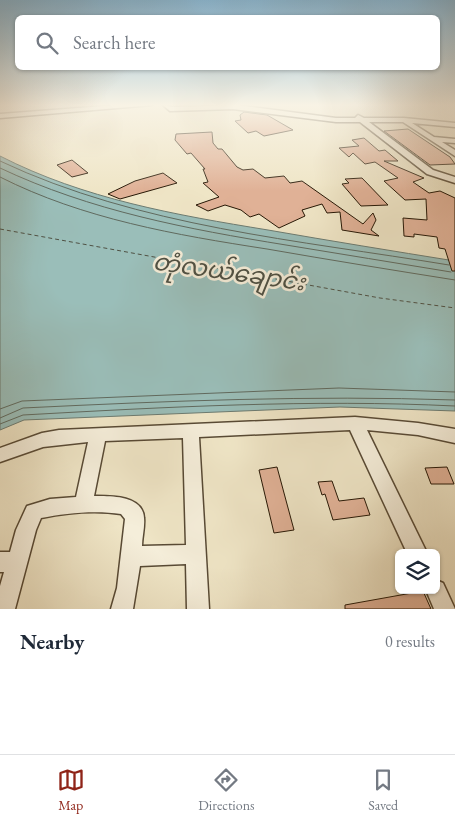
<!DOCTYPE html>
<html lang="en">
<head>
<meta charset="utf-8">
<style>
	body { margin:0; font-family:"EB Garamond","Noto Sans Myanmar",serif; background:#f2f2f3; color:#1f2937 }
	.controls { position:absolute; right:15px; bottom:15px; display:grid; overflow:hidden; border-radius:8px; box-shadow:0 1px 4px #0004 }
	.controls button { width:45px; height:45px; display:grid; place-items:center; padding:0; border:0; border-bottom:1px solid #e0e1e3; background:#fff; color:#1f2937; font:25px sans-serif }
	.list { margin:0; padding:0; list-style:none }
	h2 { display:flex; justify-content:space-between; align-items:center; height:65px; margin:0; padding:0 20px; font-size:21px }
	h2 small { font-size:16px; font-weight:400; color:#747a83 }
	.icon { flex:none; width:28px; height:28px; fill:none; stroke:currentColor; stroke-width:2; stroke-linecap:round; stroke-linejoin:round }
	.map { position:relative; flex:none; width:455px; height:609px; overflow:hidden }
	.search { position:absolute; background:#fff; box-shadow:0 1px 4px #0004; left:15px; right:15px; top:15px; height:55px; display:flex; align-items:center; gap:12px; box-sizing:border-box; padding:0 18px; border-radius:8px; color:#747a83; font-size:19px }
	.sheet { height:145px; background:#fff }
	nav { display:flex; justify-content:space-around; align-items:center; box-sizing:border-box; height:70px; border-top:1px solid #e0e1e3; background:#fff; font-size:14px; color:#747a83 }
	nav a { display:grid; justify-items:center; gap:2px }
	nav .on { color:#8f2418 }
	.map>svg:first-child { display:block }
</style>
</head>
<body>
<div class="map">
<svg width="455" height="609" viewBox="0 0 455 609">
	<rect width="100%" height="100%" fill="#efe5c6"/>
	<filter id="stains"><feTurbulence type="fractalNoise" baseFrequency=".004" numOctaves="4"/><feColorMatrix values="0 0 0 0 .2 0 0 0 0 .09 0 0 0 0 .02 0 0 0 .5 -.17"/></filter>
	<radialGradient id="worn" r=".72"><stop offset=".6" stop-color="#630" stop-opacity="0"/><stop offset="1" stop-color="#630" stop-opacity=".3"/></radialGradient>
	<!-- water -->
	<path fill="#9abeb9" stroke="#6c7b71" d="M 0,156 C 84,199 176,215 268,230 C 331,241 393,251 455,261 L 455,411 L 340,407 L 24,420 L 0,430 Z"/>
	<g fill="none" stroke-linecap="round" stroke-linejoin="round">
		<!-- shore -->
		<g stroke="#606a5f" stroke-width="1">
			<path d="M 0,161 C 140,227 298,240 449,265"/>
			<path d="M 0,168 C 91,211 187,229 286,245 C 341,254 396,263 451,272"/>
			<path d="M 0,177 C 83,219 176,235 267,249 C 330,260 392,270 455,280"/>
			<path d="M 0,409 L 22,401 L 339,388 L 455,392"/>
			<path d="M 0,418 L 23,408 C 167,401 311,395 455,400"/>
			<path d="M 0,424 L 23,415 C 167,407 311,399 455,406"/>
		</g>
		<!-- ferry -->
		<path stroke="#4f5144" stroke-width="1" stroke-dasharray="4 3" stroke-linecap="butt" d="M 0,229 L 380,298 L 455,308"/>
	</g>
	<!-- building -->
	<g fill="#e0b196" stroke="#261705">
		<path d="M 244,112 L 267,115 L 293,130 L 264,136 L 256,131 L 248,133 L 235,121 L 241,120 L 240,115 Z"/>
		<path d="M 408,129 L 450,157 L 455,164 L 430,165 L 384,131 Z"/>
		<path d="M 212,132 L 213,143 L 218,149 L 222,149 L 237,167 L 243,170 L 253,169 L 265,178 L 284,176 L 290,183 L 302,181 L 363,224 L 373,213 L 376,220 L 371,230 L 379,236 L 342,230 L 340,212 L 327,213 L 322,204 L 302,210 L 305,216 L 279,228 L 259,214 L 250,217 L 241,210 L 225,205 L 208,211 L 196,205 L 219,197 L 203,183 L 208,182 L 203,169 L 205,169 L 191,153 L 187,154 L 175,140 L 176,134 Z"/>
		<path d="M 364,138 L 379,151 L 385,150 L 398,161 L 384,161 L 424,178 L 413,182 L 429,193 L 440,191 L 455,198 L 455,271 L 452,271 L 445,249 L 439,248 L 437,237 L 414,234 L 414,237 L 404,236 L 403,218 L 427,220 L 426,199 L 405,200 L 384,181 L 398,178 L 375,162 L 365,164 L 353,153 L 349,157 L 339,148 L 359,146 L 352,140 Z"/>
		<path d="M 72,160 L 88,173 L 72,177 L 57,165 Z"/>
		<path d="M 163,173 L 177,183 L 120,199 L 108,194 L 135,181 Z"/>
		<path d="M 362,178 L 388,205 L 361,206 L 342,184 L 349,183 L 345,179 Z"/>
		<path d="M 277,467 L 294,530 L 274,533 L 259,470 Z"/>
		<path d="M 447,467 L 454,484 L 431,484 L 425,468 Z"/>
		<path d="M 332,481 L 339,501 L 364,498 L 370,515 L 333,520 L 325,494 L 322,495 L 318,482 Z"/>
		<path d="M 423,591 L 431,609 L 345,609 L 345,605 Z"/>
	</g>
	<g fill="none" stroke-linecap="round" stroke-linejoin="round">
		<defs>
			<g id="minor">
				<path d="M 117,105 L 152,105 L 0,118 L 0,114 Z"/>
				<path d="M 163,105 L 172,107 L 236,105 L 336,118 L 355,118 L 358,115 L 364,118 L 404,118 L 455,123 L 455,127 L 412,123 L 434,137 L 455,139 L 455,143 L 442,142 L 455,150 L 455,156 L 403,122 L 369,122 L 433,170 L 455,177 L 455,183 L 427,174 L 360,122 L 336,122 L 233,109 L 170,111 Z"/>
				<path d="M 355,417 L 418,423 L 455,429 L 455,443 L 418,435 L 367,430 L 427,553 L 407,553 L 350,430 L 199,437 L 209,609 L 187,609 L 186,564 L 140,566 L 133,609 L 111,609 L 117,588 L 125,519 L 121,514 C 96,510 65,513 41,518 L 36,530 L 15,609 L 0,609 L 0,586 L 4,572 L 0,572 L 0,552 L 10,552 L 16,530 L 27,506 L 50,499 L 76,497 L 88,442 L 43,447 L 0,462 L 0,448 L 42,433 L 59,430 ZM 183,438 L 186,545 L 142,546 C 142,537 145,527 144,518 C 143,495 110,496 94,496 L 105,441 Z"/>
				<path d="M 436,580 L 443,583 L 455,609 L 434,609 L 426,590 L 436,590 Z"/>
			</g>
		</defs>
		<!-- minor casing -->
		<use href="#minor" stroke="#584a35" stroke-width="3"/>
		<!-- minor -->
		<use href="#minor" fill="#f5eeda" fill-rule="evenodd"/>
	</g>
	<!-- sky -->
	<linearGradient id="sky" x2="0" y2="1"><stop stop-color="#89b8d5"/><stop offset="0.55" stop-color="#f8f3e5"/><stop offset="1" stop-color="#f8f3e5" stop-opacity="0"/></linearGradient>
	<rect width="455" height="191" fill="url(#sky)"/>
	<g text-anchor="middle" stroke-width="5" stroke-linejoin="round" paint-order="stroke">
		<!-- water labels -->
		<g font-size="24" font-style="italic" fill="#4f5144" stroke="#f5eeda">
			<text transform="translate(229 272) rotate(8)" y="8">တုံလယ်ချောင်း</text>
		</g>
	</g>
	<rect width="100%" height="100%" filter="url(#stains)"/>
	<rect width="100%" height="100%" fill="url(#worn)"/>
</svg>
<div class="controls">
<button><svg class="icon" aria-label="layers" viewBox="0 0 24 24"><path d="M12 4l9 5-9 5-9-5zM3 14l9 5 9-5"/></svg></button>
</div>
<div class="search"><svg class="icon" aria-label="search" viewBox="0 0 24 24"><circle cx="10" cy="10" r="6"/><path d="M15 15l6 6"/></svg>Search here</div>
</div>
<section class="sheet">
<h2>Nearby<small>0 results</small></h2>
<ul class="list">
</ul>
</section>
<nav>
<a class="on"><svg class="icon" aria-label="map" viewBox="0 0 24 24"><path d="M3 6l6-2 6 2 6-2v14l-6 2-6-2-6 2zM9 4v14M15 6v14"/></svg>Map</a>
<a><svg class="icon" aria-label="directions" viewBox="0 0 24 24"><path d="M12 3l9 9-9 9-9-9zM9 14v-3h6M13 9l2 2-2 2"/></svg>Directions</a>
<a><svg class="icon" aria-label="saved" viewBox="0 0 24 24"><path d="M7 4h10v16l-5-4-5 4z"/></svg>Saved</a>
</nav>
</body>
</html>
